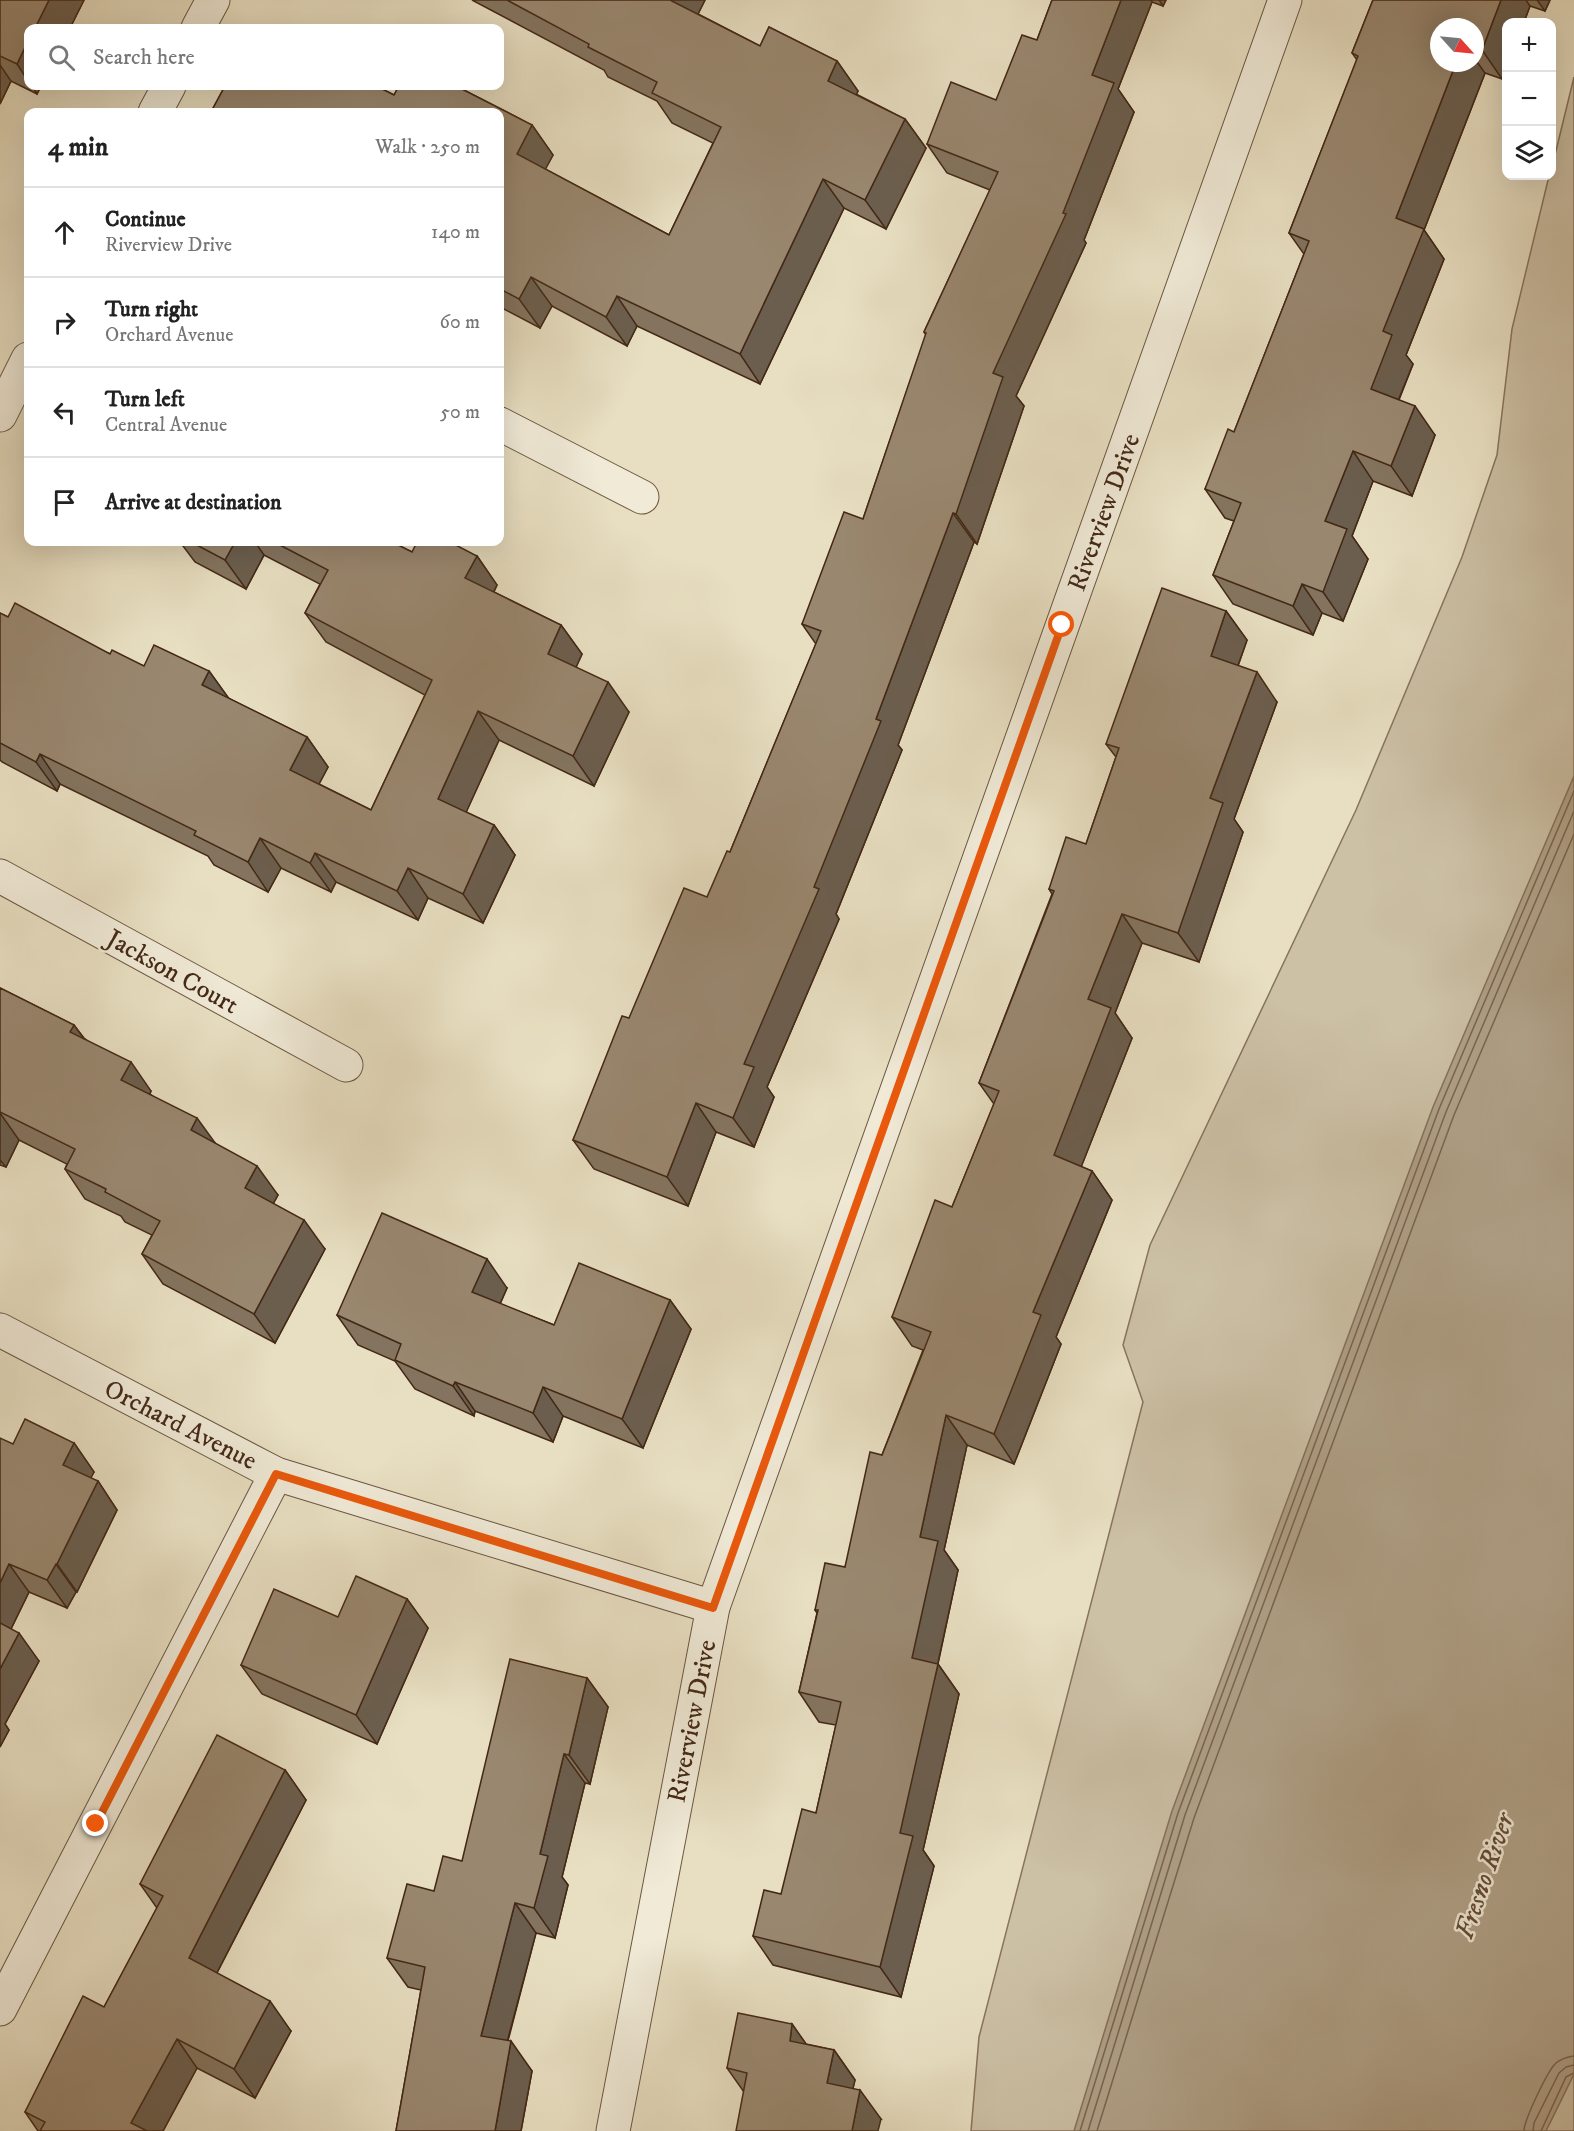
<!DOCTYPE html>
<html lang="en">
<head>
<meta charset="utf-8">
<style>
	body { margin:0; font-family:"IM FELL DW Pica",serif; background:#f2f2f2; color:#222 }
	.controls { position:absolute; right:18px; top:18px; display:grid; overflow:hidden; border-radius:12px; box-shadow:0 6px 24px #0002 }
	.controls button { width:54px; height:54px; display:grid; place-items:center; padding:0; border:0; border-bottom:2px solid #e0e0e0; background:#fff; color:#222; font:30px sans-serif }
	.compass { position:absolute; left:1430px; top:18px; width:54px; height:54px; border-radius:50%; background:#fff; box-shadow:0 6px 24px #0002; rotate:117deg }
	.stop { position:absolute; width:18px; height:18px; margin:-14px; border:4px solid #ea580c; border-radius:50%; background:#fff }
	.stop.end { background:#ea580c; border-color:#fff; box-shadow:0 2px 6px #0008 }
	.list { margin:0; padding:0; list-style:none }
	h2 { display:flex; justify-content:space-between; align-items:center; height:78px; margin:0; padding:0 24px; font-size:26px }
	h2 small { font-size:20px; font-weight:400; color:#767676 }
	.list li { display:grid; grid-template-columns:39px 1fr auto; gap:18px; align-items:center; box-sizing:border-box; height:90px; padding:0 24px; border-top:2px solid #e0e0e0 }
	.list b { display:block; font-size:22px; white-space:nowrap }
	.list p { margin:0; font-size:20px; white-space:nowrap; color:#767676 }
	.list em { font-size:20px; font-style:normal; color:#767676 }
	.icon { flex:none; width:33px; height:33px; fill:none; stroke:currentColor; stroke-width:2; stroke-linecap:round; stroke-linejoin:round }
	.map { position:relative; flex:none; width:1574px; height:2131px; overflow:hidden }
	.search { position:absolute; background:#fff; box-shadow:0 6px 24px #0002; left:24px; top:24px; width:480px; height:66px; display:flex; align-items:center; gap:15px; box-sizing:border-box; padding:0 21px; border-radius:12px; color:#767676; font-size:22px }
	.panel { position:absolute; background:#fff; box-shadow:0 6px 24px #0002; left:24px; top:108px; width:480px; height:438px; border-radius:12px }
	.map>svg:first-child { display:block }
</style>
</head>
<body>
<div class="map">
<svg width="1574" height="2131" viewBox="0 0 1574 2131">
	<rect width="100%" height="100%" fill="#e8dfc2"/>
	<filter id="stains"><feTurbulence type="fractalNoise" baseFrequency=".00333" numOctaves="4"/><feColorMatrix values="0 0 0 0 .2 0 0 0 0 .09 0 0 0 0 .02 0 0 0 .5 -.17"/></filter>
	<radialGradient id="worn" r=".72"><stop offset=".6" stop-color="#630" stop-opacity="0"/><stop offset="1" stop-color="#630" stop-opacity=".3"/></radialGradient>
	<!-- green -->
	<path fill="#ccc0a5" stroke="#88745e" stroke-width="1.5" d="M 1574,77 L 1574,2131 L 971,2131 L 979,2037 L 1143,1402 L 1123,1345 L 1150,1245 L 1356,810 L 1462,557 L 1497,455 L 1512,329 L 1549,176 L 1552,176 L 1552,167 Z"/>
	<!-- water -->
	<path fill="#b0a188" stroke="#84715a" stroke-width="1.5" d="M 1574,776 L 1574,2074 L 1546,2131 L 1074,2131 L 1172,1811 L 1433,1107 Z"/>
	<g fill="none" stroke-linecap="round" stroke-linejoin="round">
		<!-- shore -->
		<g stroke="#7a644f" stroke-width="1.5">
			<path d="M 1080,2131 L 1178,1813 L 1439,1109 L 1574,791"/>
			<path d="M 1088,2131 L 1185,1815 L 1446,1112 L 1574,811"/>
			<path d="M 1097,2131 L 1194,1818 L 1454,1115 L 1574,834"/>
			<path d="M 1524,2131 C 1524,2120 1548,2070 1556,2063 C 1562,2058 1567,2057 1574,2056"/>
			<path d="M 1533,2131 L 1534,2123 L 1559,2073 L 1566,2067 L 1574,2065"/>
			<path d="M 1541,2131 L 1566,2077 L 1574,2073"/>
		</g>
		<defs>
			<g id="minor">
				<path d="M 198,28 L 213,0"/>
				<path d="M 155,112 L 169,86"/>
				<path d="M 0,415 L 28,359"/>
				<path d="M 500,424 L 642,497"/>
				<path d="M 0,876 L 346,1065"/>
				<path d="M 0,1330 L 276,1474 L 713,1607"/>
				<path d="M 0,2009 L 276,1474"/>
				<path d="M 613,2131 L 713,1607 L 1285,0"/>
			</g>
		</defs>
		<!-- minor casing -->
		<use href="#minor" stroke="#6c5641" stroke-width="35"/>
		<!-- minor -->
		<use href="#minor" stroke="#f0ead7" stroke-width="33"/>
	</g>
	<!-- wall -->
	<g fill="#84745f" stroke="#432816" stroke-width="1.5" fill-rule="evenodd">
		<path d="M 0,0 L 84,0 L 70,28 L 28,28 L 28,86 L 41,86 L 37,94 L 11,81 L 0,104 Z"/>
		<path d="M 472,0 L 705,0 L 698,14 L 760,46 L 769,27 L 837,61 L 858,91 L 856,94 L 905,119 L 926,148 L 886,229 L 844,208 L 760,384 L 637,326 L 627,346 L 552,306 L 540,328 L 500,307 L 500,112 L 211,112 L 225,86 L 376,86 L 394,95 L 399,86 L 456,86 L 532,125 L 553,155 L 545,169 L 669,235 L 713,143 L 672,123 L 657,101 L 608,77 L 604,70 Z"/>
		<path d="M 1052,0 L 1166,0 L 1163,6 L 1152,2 L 1118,89 L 1134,112 L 1084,240 L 1086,243 L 1016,396 L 1024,406 L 977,544 L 974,542 L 898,745 L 902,750 L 836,914 L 839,919 L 767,1087 L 774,1097 L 754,1147 L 716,1132 L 688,1206 L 594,1169 L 573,1140 L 629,1018 L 707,897 L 730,852 L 816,644 L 802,624 L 863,519 L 926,335 L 924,332 L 990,190 L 947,173 L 927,144 L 996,100 L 1037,40 Z"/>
		<path d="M 1373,0 L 1550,0 L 1545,11 L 1530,6 L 1524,22 L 1506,22 L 1502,79 L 1485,73 L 1424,230 L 1444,259 L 1406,355 L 1413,364 L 1399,400 L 1435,435 L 1412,496 L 1373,481 L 1352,536 L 1368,559 L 1343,621 L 1322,613 L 1313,635 L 1233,604 L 1213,575 L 1234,521 L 1225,518 L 1205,489 L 1234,432 L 1304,254 L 1289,233 L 1357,60 L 1352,53 ZM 1439,27 L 1475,27 L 1475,63 Z"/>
		<path d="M 180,542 L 392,542 L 412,552 L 477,556 L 497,585 L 494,592 L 561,625 L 582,654 L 576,667 L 629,712 L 594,786 L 499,740 L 466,812 L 494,825 L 515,855 L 483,923 L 428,898 L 418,920 L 336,882 L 331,892 L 281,868 L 268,892 L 214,865 L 208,856 L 60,784 L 57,791 L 2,762 L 0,760 L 0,613 L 8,617 L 144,666 L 209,671 L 228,698 L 307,737 L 328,767 L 319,784 L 371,810 L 425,695 L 326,642 L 305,613 L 320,584 L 264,555 L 246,589 L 195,562 Z"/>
		<path d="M 1226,611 L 1247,640 L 1238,666 L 1277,702 L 1234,819 L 1243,832 L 1199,962 L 1142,943 L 1115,1013 L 1132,1038 L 1081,1167 L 1092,1171 L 1112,1200 L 1056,1337 L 1061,1344 L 1014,1464 L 967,1445 L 944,1550 L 958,1570 L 938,1664 L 959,1694 L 923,1850 L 934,1866 L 901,1997 L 773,1965 L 753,1936 L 781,1894 L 816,1813 L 836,1725 L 819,1722 L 799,1692 L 817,1613 L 815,1610 L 845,1567 L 882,1455 L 923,1350 L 912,1346 L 892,1317 L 952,1207 L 994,1104 L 979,1083 L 1052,894 L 1049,889 L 1086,844 L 1116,757 L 1106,744 Z"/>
		<path d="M 0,988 L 74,1025 L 84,1038 L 151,1091 L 150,1094 L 215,1143 L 278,1195 L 273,1204 L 325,1249 L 275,1343 L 163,1284 L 142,1254 L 152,1235 L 125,1222 L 121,1216 L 85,1199 L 65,1169 L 67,1164 L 19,1140 L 6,1167 L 0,1165 Z"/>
		<path d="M 507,1288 L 500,1304 L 554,1325 L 670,1300 L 691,1329 L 643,1448 L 563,1416 L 553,1442 L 475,1411 L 474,1416 L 415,1389 L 395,1361 L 358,1345 L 337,1315 Z"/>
		<path d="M 74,1443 L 94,1472 L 90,1478 L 98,1481 L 117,1510 L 77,1592 L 76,1592 L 67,1608 L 29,1592 L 11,1629 L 39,1661 L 5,1724 L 9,1730 L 0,1747 L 13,1444 Z"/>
		<path d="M 407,1599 L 428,1628 L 377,1744 L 262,1694 L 241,1665 Z"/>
		<path d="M 587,1678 L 608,1707 L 590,1784 L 585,1783 L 562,1877 L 568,1885 L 555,1938 L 536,1933 L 508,2041 L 532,2071 L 521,2131 L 396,2131 L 421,1990 L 408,1987 L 387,1958 L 434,1891 L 462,1861 Z"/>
		<path d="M 285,1770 L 306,1800 L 217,1973 L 291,2031 L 255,2098 L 197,2068 L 163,2131 L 38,2131 L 25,2112 L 104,2007 L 157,1908 L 140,1884 Z"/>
		<path d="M 792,2024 L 806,2044 L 834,2050 L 855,2080 L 853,2088 L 881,2119 L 744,2092 L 727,2068 Z"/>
	</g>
	<!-- shaded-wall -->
	<g fill="#6b5e4e" stroke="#432816" stroke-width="1.5">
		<path d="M 49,0 L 84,0 L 70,28 L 35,28 Z"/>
		<path d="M 670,0 L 705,0 L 690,30 Z"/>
		<path d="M 1121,0 L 1151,0 L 1152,2 L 1118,89 L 1134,112 L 1084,240 L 1086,243 L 1016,396 L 1024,406 L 977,544 L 956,514 L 993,373 L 1092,75 Z"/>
		<path d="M 1159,0 L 1166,0 L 1163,6 Z"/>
		<path d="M 1501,0 L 1526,0 L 1530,6 L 1524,22 L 1506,22 L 1506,68 L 1502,79 L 1482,50 Z"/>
		<path d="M 1537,0 L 1550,0 L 1545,11 Z"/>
		<path d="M 28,41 L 28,81 L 17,64 Z"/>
		<path d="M 1475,59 L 1485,73 L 1424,230 L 1444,259 L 1406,355 L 1413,364 L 1391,418 L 1371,389 L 1383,331 L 1396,218 L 1456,63 L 1475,63 Z"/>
		<path d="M 837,61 L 858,91 L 849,110 L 828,81 Z"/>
		<path d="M 0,65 L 11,81 L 0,104 Z"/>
		<path d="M 32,86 L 41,86 L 37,94 Z"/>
		<path d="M 905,119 L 926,148 L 886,229 L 865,200 Z"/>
		<path d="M 532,125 L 553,155 L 538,183 L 517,154 Z"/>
		<path d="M 823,179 L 844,208 L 760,384 L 740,354 Z"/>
		<path d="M 531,277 L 552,306 L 540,328 L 519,299 Z"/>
		<path d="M 617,296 L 637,326 L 627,346 L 606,317 Z"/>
		<path d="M 1415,406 L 1435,435 L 1412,496 L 1391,466 Z"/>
		<path d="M 1353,451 L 1373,481 L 1352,536 L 1368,559 L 1343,621 L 1323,592 L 1325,521 Z"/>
		<path d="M 953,513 L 974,542 L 898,745 L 902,750 L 836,914 L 839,919 L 767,1087 L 774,1097 L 754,1147 L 733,1118 L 744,1064 L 876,719 Z"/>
		<path d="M 235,542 L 255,542 L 264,555 L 246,589 L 225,560 Z"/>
		<path d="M 477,556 L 497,585 L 485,607 L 465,578 Z"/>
		<path d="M 1302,584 L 1322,613 L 1313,635 L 1293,606 Z"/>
		<path d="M 1226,611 L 1247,640 L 1231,685 L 1211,656 Z"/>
		<path d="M 561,625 L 582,654 L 569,683 L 548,654 Z"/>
		<path d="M 209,671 L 230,700 L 202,685 Z"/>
		<path d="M 1257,672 L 1277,702 L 1234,819 L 1243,832 L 1199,962 L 1178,933 L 1210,798 Z"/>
		<path d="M 608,682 L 629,712 L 594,786 L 573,756 Z"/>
		<path d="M 478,711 L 499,740 L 459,828 L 438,799 Z"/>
		<path d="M 307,737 L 328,767 L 311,799 L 290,770 Z"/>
		<path d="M 40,754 L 60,784 L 57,791 L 36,762 Z"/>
		<path d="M 494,825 L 515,855 L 483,923 L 463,894 Z"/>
		<path d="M 260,838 L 281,868 L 268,892 L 248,862 Z"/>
		<path d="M 315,853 L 336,882 L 331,892 L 310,863 Z"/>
		<path d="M 408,868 L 428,898 L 418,920 L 397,891 Z"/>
		<path d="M 1122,914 L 1142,943 L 1115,1013 L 1132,1038 L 1074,1185 L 1054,1155 L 1088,999 Z"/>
		<path d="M 74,1025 L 95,1054 L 70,1032 Z"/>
		<path d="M 131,1062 L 151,1091 L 142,1109 L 121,1080 Z"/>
		<path d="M 696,1103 L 716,1132 L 688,1206 L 667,1177 Z"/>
		<path d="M 0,1113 L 19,1140 L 6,1167 L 0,1160 Z"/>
		<path d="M 197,1118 L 218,1147 L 191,1130 Z"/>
		<path d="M 257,1166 L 278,1195 L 265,1218 L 245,1188 Z"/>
		<path d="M 1092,1171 L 1112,1200 L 1056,1337 L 1061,1344 L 1014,1464 L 994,1434 L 1033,1312 Z"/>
		<path d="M 304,1220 L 325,1249 L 275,1343 L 254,1314 Z"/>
		<path d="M 487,1259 L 507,1288 L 492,1322 L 472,1292 Z"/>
		<path d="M 670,1300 L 691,1329 L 643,1448 L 622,1419 Z"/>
		<path d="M 455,1382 L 475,1411 L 474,1416 L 453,1386 Z"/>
		<path d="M 543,1387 L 563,1416 L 553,1442 L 533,1413 Z"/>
		<path d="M 946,1415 L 967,1445 L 944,1550 L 958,1570 L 934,1681 L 938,1664 L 959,1694 L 923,1850 L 934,1866 L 901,1997 L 880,1967 L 900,1833 L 920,1537 Z"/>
		<path d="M 74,1443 L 94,1472 L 83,1493 L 63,1465 Z"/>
		<path d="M 98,1481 L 117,1510 L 77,1592 L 57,1564 Z"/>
		<path d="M 9,1564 L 29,1592 L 4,1643 L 0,1637 L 0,1583 Z"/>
		<path d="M 56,1564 L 76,1592 L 67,1608 L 47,1580 Z"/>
		<path d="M 407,1599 L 428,1628 L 377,1744 L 356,1715 Z"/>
		<path d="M 19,1633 L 39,1661 L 5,1724 L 9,1730 L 0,1747 L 0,1669 Z"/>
		<path d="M 587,1678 L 608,1707 L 590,1784 L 569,1755 Z"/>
		<path d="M 564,1754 L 585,1783 L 562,1877 L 568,1885 L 555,1938 L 534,1908 L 540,1854 Z"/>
		<path d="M 285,1770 L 306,1800 L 209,1988 L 189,1958 Z"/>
		<path d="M 515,1903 L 536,1933 L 501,2065 L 481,2036 Z"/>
		<path d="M 270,2001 L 291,2031 L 255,2098 L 234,2069 Z"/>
		<path d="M 792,2024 L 813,2054 L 790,2041 Z"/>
		<path d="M 177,2039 L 197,2068 L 163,2131 L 137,2131 L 131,2123 Z"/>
		<path d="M 511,2041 L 532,2071 L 521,2131 L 495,2131 Z"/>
		<path d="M 834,2050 L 855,2080 L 847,2113 L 827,2083 Z"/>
		<path d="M 860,2090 L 881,2119 L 878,2131 L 852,2131 Z"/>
	</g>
	<!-- building -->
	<g fill="#99876f" stroke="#432816" stroke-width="1.5">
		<path d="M 0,0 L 49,0 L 35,28 L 28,28 L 28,41 L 17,64 L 0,56 Z"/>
		<path d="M 507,0 L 670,0 L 760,46 L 769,27 L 837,61 L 828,81 L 905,119 L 865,200 L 823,179 L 740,354 L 617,296 L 606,317 L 531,277 L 519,299 L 500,289 L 500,112 L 211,112 L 225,86 L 376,86 L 394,95 L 399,86 L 456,86 L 532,125 L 517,154 L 669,235 L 721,127 L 652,93 L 657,82 L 588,47 L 589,44 Z"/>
		<path d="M 1052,0 L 1121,0 L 1092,75 L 1114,83 L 1063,213 L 1066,214 L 993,373 L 1003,377 L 956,514 L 953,513 L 876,719 L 881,721 L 814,887 L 819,889 L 744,1064 L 754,1067 L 733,1118 L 696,1103 L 667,1177 L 573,1140 L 622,1016 L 629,1018 L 684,888 L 707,897 L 727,851 L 730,852 L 821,631 L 802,624 L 844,512 L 863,519 L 926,333 L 924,332 L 998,172 L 927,144 L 951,82 L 996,100 L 1022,35 L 1037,40 Z"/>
		<path d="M 1373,0 L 1501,0 L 1482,50 L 1475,48 L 1475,27 L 1439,27 L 1439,63 L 1456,63 L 1396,218 L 1424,229 L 1383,331 L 1392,335 L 1371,389 L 1415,406 L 1391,466 L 1353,451 L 1325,521 L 1347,529 L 1323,592 L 1302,584 L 1293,606 L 1213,575 L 1241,503 L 1205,489 L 1228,429 L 1234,432 L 1309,241 L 1289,233 L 1358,56 L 1352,53 Z"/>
		<path d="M 191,542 L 235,542 L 225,560 Z"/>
		<path d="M 274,542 L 392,542 L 412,552 L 417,542 L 450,542 L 477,556 L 465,578 L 561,625 L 548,654 L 608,682 L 573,756 L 478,711 L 438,799 L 494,825 L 463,894 L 408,868 L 397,891 L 315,853 L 310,863 L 260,838 L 248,862 L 194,835 L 196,831 L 40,754 L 36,762 L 0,743 L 0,613 L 8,617 L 15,603 L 110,654 L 112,650 L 144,666 L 154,645 L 209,671 L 202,685 L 307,737 L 290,770 L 371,810 L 432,680 L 305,613 L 328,570 Z"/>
		<path d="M 1162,588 L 1226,611 L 1211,656 L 1257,672 L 1210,798 L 1223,803 L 1178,933 L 1122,914 L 1088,999 L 1111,1008 L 1054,1155 L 1092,1171 L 1033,1312 L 1041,1315 L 994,1434 L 946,1415 L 920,1537 L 938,1541 L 912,1658 L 938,1664 L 900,1833 L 913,1836 L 880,1967 L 753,1936 L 764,1890 L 781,1894 L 802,1809 L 816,1813 L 841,1702 L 799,1692 L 818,1610 L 815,1610 L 825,1563 L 845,1567 L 870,1452 L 882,1455 L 931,1332 L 892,1317 L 935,1200 L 952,1207 L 999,1091 L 979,1083 L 1054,891 L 1049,889 L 1066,837 L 1086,844 L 1119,748 L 1106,744 Z"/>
		<path d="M 0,988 L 74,1025 L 70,1032 L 131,1062 L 121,1080 L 197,1118 L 191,1130 L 257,1166 L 245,1188 L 304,1220 L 254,1314 L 142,1254 L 160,1221 L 105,1192 L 106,1189 L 65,1169 L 75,1149 L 0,1112 Z"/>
		<path d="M 382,1213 L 487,1259 L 472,1292 L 554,1325 L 579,1263 L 670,1300 L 622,1419 L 543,1387 L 533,1413 L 455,1382 L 453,1386 L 395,1360 L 401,1344 L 337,1315 Z"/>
		<path d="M 25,1419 L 74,1443 L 63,1465 L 98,1481 L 57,1564 L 56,1564 L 47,1580 L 9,1564 L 0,1583 L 0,1438 L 13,1444 Z"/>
		<path d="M 356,1576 L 407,1599 L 356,1715 L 241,1665 L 274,1589 L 338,1617 Z"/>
		<path d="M 0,1623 L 19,1633 L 0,1669 Z"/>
		<path d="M 510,1659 L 587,1678 L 569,1755 L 564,1754 L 540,1854 L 548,1856 L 534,1908 L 515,1903 L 481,2036 L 511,2041 L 495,2131 L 396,2131 L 425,1967 L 387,1958 L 407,1884 L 434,1891 L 443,1856 L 462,1861 Z"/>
		<path d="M 217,1735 L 285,1770 L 189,1958 L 270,2001 L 234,2069 L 177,2039 L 131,2123 L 147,2131 L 40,2131 L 45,2122 L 25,2112 L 83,1996 L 104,2007 L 163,1896 L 140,1884 Z"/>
		<path d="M 738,2013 L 792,2024 L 790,2041 L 834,2050 L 827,2083 L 860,2090 L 852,2131 L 736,2131 L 747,2073 L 727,2068 Z"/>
	</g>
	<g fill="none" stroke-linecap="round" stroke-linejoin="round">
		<!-- route -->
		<path stroke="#ea580c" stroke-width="8" d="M 96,1824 L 276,1474 L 713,1608 L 1062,625"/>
	</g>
	<g text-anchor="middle" stroke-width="5" stroke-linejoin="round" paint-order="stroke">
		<!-- street labels -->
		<g font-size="26" fill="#432816" stroke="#f0ead7">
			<text transform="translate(1103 512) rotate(-70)" y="9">Riverview Drive</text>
			<text transform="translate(173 971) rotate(29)" y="9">Jackson Court</text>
			<text transform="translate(181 1424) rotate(27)" y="9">Orchard Avenue</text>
			<text transform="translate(691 1721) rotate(-79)" y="9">Riverview Drive</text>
		</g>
		<!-- water labels -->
		<g font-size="27" font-style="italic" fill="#644c38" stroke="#f0ead7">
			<text transform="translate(1484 1876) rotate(-71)" y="9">Fresno River</text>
		</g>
	</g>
	<rect width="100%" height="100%" filter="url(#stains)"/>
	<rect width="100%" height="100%" fill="url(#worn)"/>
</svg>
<div class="controls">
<button>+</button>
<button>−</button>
<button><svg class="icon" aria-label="layers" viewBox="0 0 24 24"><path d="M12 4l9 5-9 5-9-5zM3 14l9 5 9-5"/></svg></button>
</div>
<svg class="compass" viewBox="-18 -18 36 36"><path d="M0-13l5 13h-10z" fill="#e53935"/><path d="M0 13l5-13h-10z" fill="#767676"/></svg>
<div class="stop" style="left:1062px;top:625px"></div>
<div class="stop end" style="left:96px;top:1824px"></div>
<div class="search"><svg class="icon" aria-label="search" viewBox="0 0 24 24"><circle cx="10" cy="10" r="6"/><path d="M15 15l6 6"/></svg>Search here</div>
<section class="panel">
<h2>4 min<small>Walk · 250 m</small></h2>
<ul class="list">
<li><svg class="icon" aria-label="ahead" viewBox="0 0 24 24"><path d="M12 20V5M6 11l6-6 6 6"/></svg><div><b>Continue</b><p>Riverview Drive</p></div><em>140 m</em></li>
<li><svg class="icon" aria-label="right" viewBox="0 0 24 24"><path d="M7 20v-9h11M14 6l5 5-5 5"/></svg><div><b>Turn right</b><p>Orchard Avenue</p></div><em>60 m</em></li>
<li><svg class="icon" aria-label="left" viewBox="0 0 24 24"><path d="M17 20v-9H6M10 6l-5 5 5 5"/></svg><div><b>Turn left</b><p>Central Avenue</p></div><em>50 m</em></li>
<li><svg class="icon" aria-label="arrive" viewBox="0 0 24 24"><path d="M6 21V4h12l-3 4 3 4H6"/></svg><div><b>Arrive at destination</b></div></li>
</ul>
</section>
</div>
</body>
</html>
